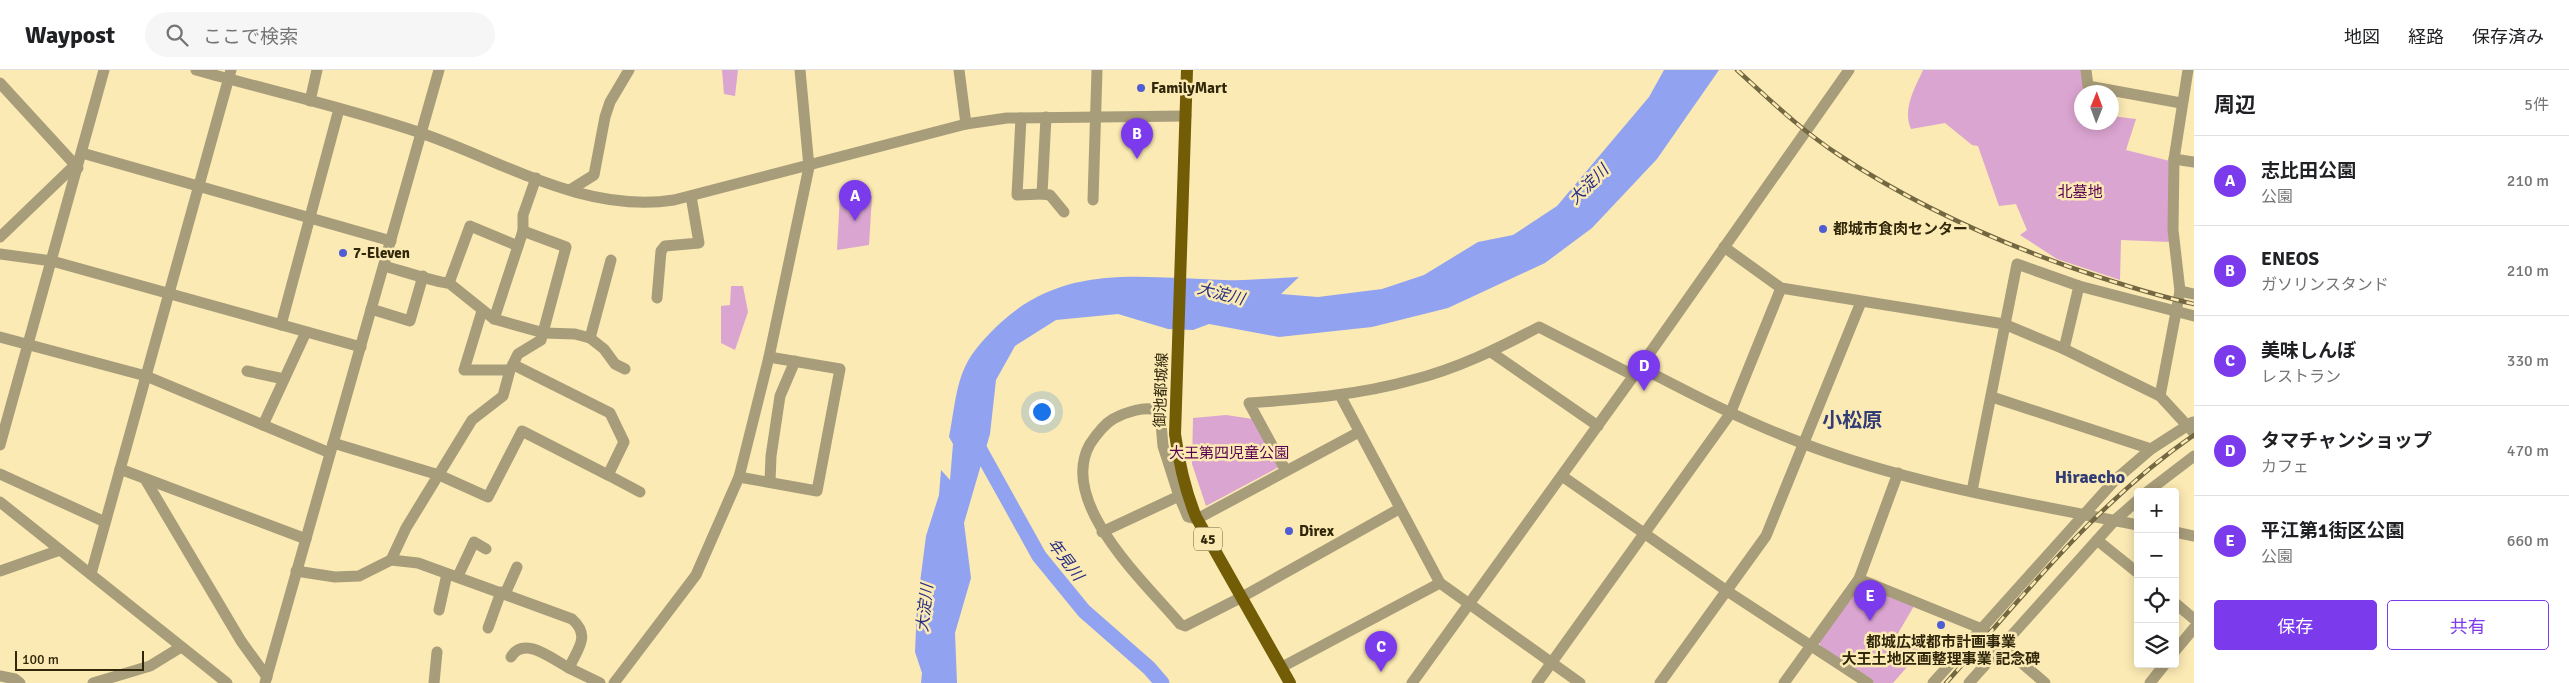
<!DOCTYPE html>
<html lang="ja">
<head>
<meta charset="utf-8">
<style>
	body { margin:0; font-family:Signika,"Noto Sans JP",sans-serif; background:#f6f6f6; color:#202124 }
	.controls { position:absolute; right:15px; bottom:15px; display:grid; overflow:hidden; border-radius:5px; box-shadow:0 2px 12px #0003 }
	.controls button { width:45px; height:45px; display:grid; place-items:center; padding:0; border:0; border-bottom:1px solid #e0e0e0; background:#fff; color:#202124; font:25px sans-serif }
	.compass { position:absolute; left:2074px; top:15px; width:45px; height:45px; border-radius:50%; background:#fff; box-shadow:0 2px 12px #0003; rotate:1deg }
	.scale { position:absolute; left:15px; bottom:12px; width:129px; box-sizing:border-box; padding-left:5px; border:2px solid #31280c; border-top:0; font-size:14px; line-height:18px; white-space:nowrap; color:#31280c; -webkit-text-stroke:4px #fbeab3; paint-order:stroke }
	.you { position:absolute; left:1041px; top:341px; width:18px; height:18px; margin:-12px; border:4px solid #fff; border-radius:50%; background:#1a73e8; box-shadow:0 0 0 8px #1a73e833 }
	.badge { display:grid; place-items:center; width:32px; height:32px; border-radius:50%; background:#7c3aed; color:#fff; font-size:16px; font-weight:700 }
	.pin { position:absolute; translate:-50% -41px; filter:drop-shadow(0 1px 2px #0008) }
	.pin::after { content:''; position:absolute; top:26px; width:18px; height:15px; background:inherit; clip-path:polygon(0 0,100% 0,50% 100%) }
	.list { margin:0; padding:0; list-style:none }
	h2 { display:flex; justify-content:space-between; align-items:center; height:65px; margin:0; padding:0 20px; font-size:21px }
	h2 small { font-size:16px; font-weight:400; color:#757577 }
	.list li { display:grid; grid-template-columns:32px 1fr auto; gap:15px; align-items:center; box-sizing:border-box; height:90px; padding:0 20px; border-top:1px solid #e0e0e0 }
	.list b { display:block; font-size:19px; white-space:nowrap }
	.list p { margin:0; font-size:16px; white-space:nowrap; color:#757577 }
	.list em { font-size:16px; font-style:normal; color:#757577 }
	.actions { display:flex; gap:10px; padding:15px 20px }
	.actions a { flex:1; padding:11px 0; border:1px solid #7c3aed; border-radius:5px; text-align:center; font-size:18px; color:#7c3aed }
	.actions .main { background:#7c3aed; color:#fff }
	.icon { flex:none; width:28px; height:28px; fill:none; stroke:currentColor; stroke-width:2; stroke-linecap:round; stroke-linejoin:round }
	.map { position:relative; flex:none; width:2194px; height:613px; overflow:hidden }
	header { display:flex; align-items:center; gap:30px; box-sizing:border-box; height:70px; padding:0 25px; background:#fff; border-bottom:1px solid #e0e0e0 }
	header strong { font-size:24px }
	nav { display:flex; gap:28px; margin-inline-start:auto; font-size:18px }
	.search { width:350px; height:45px; background:#f6f6f6; display:flex; align-items:center; gap:12px; box-sizing:border-box; padding:0 18px; border-radius:28px; color:#757577; font-size:19px }
	main { display:flex }
	aside { flex:1; background:#fff }
	.map>svg:first-child { display:block }
</style>
</head>
<body>
<header>
<strong>Waypost</strong>
<div class="search"><svg class="icon" aria-label="search" viewBox="0 0 24 24"><circle cx="10" cy="10" r="6"/><path d="M15 15l6 6"/></svg>ここで検索</div>
<nav><a>地図</a><a>経路</a><a>保存済み</a></nav>
</header>
<main>
<div class="map">
<svg width="2194" height="613" viewBox="0 0 2194 613">
	<rect width="100%" height="100%" fill="#fbeab3"/>
	<!-- green -->
	<g fill="#dba5d1">
		<path d="M 722,0 L 738,0 L 735,26 L 724,24 Z"/>
		<path d="M 1923,0 L 2082,0 C 2085,18 2082,33 2082,52 L 2112,52 L 2112,46 L 2136,49 L 2126,80 L 2170,91 L 2170,172 L 2121,170 L 2120,210 L 2057,189 L 2020,165 L 2027,160 L 2016,134 L 1999,136 L 1978,76 L 1972,75 L 1945,53 L 1911,59 C 1902,39 1915,18 1923,0 Z"/>
		<path d="M 840,125 L 872,126 L 869,175 L 837,180 Z"/>
		<path d="M 731,216 L 743,216 L 748,242 L 735,280 L 721,273 L 721,236 L 730,235 Z"/>
		<path d="M 1226,345 L 1253,349 L 1279,397 L 1206,436 L 1192,394 L 1193,348 Z"/>
		<path d="M 1860,515 L 1914,536 L 1897,565 L 1921,581 L 1893,613 L 1874,613 L 1821,578 L 1819,571 Z"/>
	</g>
	<!-- water -->
	<path fill="#91a3f0" d="M 1664,0 L 1719,0 L 1657,89 L 1592,158 L 1545,193 L 1448,238 L 1372,257 L 1279,267 L 1209,254 L 1193,260 L 1168,259 L 1118,244 L 1056,250 L 1015,276 L 996,310 L 990,364 L 964,453 L 971,508 L 955,563 L 957,613 L 921,613 L 922,603 L 915,582 L 917,536 L 926,466 L 939,425 L 941,400 L 950,410 L 953,374 L 949,367 C 953,347 955,323 962,304 C 969,285 981,272 995,258 C 1062,192 1138,208 1224,210 C 1249,211 1274,208 1299,207 L 1281,224 L 1318,227 L 1382,219 L 1424,205 L 1478,172 L 1513,165 L 1557,136 L 1649,27 Z"/>
	<g fill="none" stroke-linecap="round" stroke-linejoin="round">
		<!-- river -->
		<path stroke="#91a3f0" stroke-width="15" d="M 974,369 L 1039,486 L 1084,541 L 1149,598 L 1162,613"/>
		<!-- minor -->
		<g stroke="#a89d7a" stroke-width="11">
			<path d="M 196,0 C 271,21 348,38 421,63 C 502,91 585,144 674,130 L 966,54 L 1007,48 L 1186,46"/>
			<path d="M 959,0 L 966,54"/>
			<path d="M 2086,0 L 2088,16 L 2181,33"/>
			<path d="M 0,13 L 78,98"/>
			<path d="M 310,31 L 317,0"/>
			<path d="M 1046,47 L 1042,124 L 1050,125 L 1064,142"/>
			<path d="M 1021,48 L 1017,125 L 1042,124"/>
			<path d="M 82,83 L 391,171"/>
			<path d="M 2174,89 L 2194,92"/>
			<path d="M 570,120 L 594,105 L 605,47 L 610,32 L 629,0"/>
			<path d="M 1093,130 L 1097,0"/>
			<path d="M 0,167 L 75,95"/>
			<path d="M 1724,177 L 1781,218 L 2004,254 L 2064,279 L 2160,326 L 2194,363"/>
			<path d="M 0,184 L 52,191 L 361,277"/>
			<path d="M 384,196 C 396,199 441,214 449,213 L 494,249 L 544,263 L 575,264 L 590,268 L 604,279 L 615,294 L 625,299"/>
			<path d="M 449,213 L 470,156 L 518,176"/>
			<path d="M 2180,221 L 2194,224"/>
			<path d="M 657,228 L 661,181 L 665,176 L 699,173 L 691,126"/>
			<path d="M 371,239 L 410,251 L 423,206"/>
			<path d="M 482,241 L 464,300 L 510,300"/>
			<path d="M 494,249 L 523,161 L 523,145 L 536,108"/>
			<path d="M 281,255 L 339,39"/>
			<path d="M 0,267 L 146,306 L 330,383"/>
			<path d="M 590,268 L 611,190"/>
			<path d="M 2064,279 L 2079,216"/>
			<path d="M 1491,282 L 1598,356"/>
			<path d="M 247,301 L 284,309"/>
			<path d="M 1340,325 L 1440,513 L 1580,613"/>
			<path d="M 2160,326 L 2180,221 L 2173,160 L 2174,89 L 2188,0"/>
			<path d="M 1992,327 L 2151,379"/>
			<path d="M 263,355 L 306,262"/>
			<path d="M 333,373 L 439,405 L 488,427 L 522,361 L 608,405 L 624,372 L 610,343 L 514,295"/>
			<path d="M 0,375 L 104,0"/>
			<path d="M 120,399 L 306,469"/>
			<path d="M 1286,401 L 1249,333 C 1304,329 1359,325 1412,310 C 1457,299 1499,278 1539,257 L 1627,302 L 1640,297 C 1693,325 1746,352 1802,373 C 1909,414 2026,433 2138,455"/>
			<path d="M 0,404 L 105,452"/>
			<path d="M 608,405 L 640,422"/>
			<path d="M 1562,406 L 1727,521 L 1868,613"/>
			<path d="M 739,407 L 817,421 L 840,299 L 769,287"/>
			<path d="M 145,409 L 241,571 L 267,607"/>
			<path d="M 770,412 L 771,386 L 780,326 L 795,291"/>
			<path d="M 1972,421 L 2017,194 L 2079,216 L 2194,246"/>
			<path d="M 2147,422 L 2194,386"/>
			<path d="M 1179,426 L 1188,447 L 1197,449 L 1359,362"/>
			<path d="M 0,432 L 227,613"/>
			<path d="M 1102,462 L 1179,426 L 1163,376 L 1160,342 C 1147,334 1124,343 1113,349 C 1103,355 1096,365 1090,374 C 1057,433 1145,512 1180,554 L 1185,556 L 1242,527 L 1399,439"/>
			<path d="M 2175,462 L 2194,466"/>
			<path d="M 2097,470 L 2138,503"/>
			<path d="M 391,490 L 406,458 L 472,350 L 503,326 L 510,300 L 518,284 L 541,270 L 566,177 L 523,161"/>
			<path d="M 0,501 L 60,480"/>
			<path d="M 296,501 L 335,507 L 359,506 L 391,490 L 418,493 L 572,549 C 591,566 578,578 569,598 L 600,613"/>
			<path d="M 91,504 L 231,0"/>
			<path d="M 458,506 L 474,472 L 486,479"/>
			<path d="M 1859,509 L 1982,559 L 2045,613"/>
			<path d="M 505,524 L 517,497"/>
			<path d="M 2175,533 L 2194,549"/>
			<path d="M 439,540 L 447,504"/>
			<path d="M 488,558 L 501,522"/>
			<path d="M 2175,581 L 2194,558"/>
			<path d="M 511,587 C 524,565 552,589 569,598"/>
			<path d="M 1282,597 L 1440,513"/>
			<path d="M 0,606 L 15,609 L 20,613"/>
			<path d="M 93,613 L 150,596 L 181,577"/>
			<path d="M 265,613 L 439,0"/>
			<path d="M 434,613 L 437,582"/>
			<path d="M 614,613 L 696,505 L 739,407 L 769,287 L 809,97 L 800,0"/>
			<path d="M 1412,613 L 1640,297 L 1849,0"/>
			<path d="M 1537,613 L 1730,344 L 1781,218"/>
			<path d="M 1660,613 L 1766,466 L 1861,232"/>
			<path d="M 1784,613 L 1859,509 L 1898,403"/>
			<path d="M 1933,613 L 2115,410 L 2151,379 L 2193,352"/>
			<path d="M 1969,613 L 2115,450 L 2138,430"/>
			<path d="M 2150,613 L 2165,594"/>
		</g>
		<!-- major -->
		<path stroke="#725c06" stroke-width="12" d="M 1187,0 L 1175,364 C 1179,393 1185,420 1196,447 L 1290,613"/>
		<defs>
			<g id="rail">
				<path d="M 1737,0 C 1770,30 1802,61 1839,85 C 1919,138 2008,177 2099,207 C 2130,217 2162,227 2194,234"/>
				<path d="M 1946,613 C 2023,526 2098,431 2194,365"/>
			</g>
		</defs>
		<!-- rail casing -->
		<use href="#rail" stroke="#746843" stroke-width="4.5"/>
		<!-- rail -->
		<use href="#rail" stroke="#fbeab3" stroke-width="2.5" stroke-dasharray="8" stroke-linecap="butt"/>
	</g>
	<!-- markers -->
	<g fill="#4e5dd3" stroke="#fbeab3" stroke-width="2">
		<circle cx="1141" cy="18" r="5"/>
		<circle cx="1823" cy="159" r="5"/>
		<circle cx="343" cy="183" r="5"/>
		<circle cx="1289" cy="461" r="5"/>
		<circle cx="1941" cy="555" r="5"/>
	</g>
	<g text-anchor="middle" stroke-width="5" stroke-linejoin="round" paint-order="stroke">
		<!-- shield labels -->
		<rect fill="#fbeab3" stroke="#6e623e" stroke-width="1" x="1194" y="457.5" width="28" height="23" rx="4"/>
		<g font-size="14" font-weight="bold" fill="#31280c">
			<text x="1208" y="474">45</text>
		</g>
		<!-- poi labels -->
		<g font-size="15" font-weight="bold" fill="#31280c" stroke="#fbeab3" text-anchor="start">
			<text x="1151" y="23">FamilyMart</text>
			<text x="1833" y="164">都城市食肉センター</text>
			<text x="353" y="188">7-Eleven</text>
			<text x="1299" y="466">Direx</text>
			<text x="1941" y="577" text-anchor="middle">都城広域都市計画事業<tspan x="1941" dy="17">大王土地区画整理事業 記念碑</tspan></text>
		</g>
		<!-- park labels -->
		<g font-size="15" fill="#5a0152" stroke="#fbeab3">
			<text x="2080" y="127">北墓地</text>
			<text x="1229" y="388">大王第四児童公園</text>
		</g>
		<!-- street labels -->
		<g font-size="15" fill="#31280c" stroke="#fbeab3">
			<text transform="translate(1161 320) rotate(-88)" y="5">御池都城線</text>
		</g>
		<!-- water labels -->
		<g font-size="16" font-style="italic" fill="#262d84" stroke="#fbeab3">
			<text transform="translate(1588 114) rotate(-45)" y="6">大淀川</text>
			<text transform="translate(1221 223) rotate(14)" y="6">大淀川</text>
			<text transform="translate(1066 489) rotate(53)" y="6">年見川</text>
			<text transform="translate(924 538) rotate(-84)" y="6">大淀川</text>
		</g>
		<!-- quarter labels -->
		<g font-size="18" font-weight="bold" fill="#313b76" stroke="#fbeab3">
			<text x="2090" y="413">Hiraecho</text>
		</g>
		<!-- district labels -->
		<g font-size="20" font-weight="bold" fill="#313b76" stroke="#fbeab3">
			<text x="1852" y="357">小松原</text>
		</g>
	</g>
</svg>
<div class="controls">
<button>+</button>
<button>−</button>
<button><svg class="icon" aria-label="locate" viewBox="0 0 24 24"><circle cx="12" cy="12" r="6"/><path d="M12 2v4M12 18v4M2 12h4M18 12h4"/></svg></button>
<button><svg class="icon" aria-label="layers" viewBox="0 0 24 24"><path d="M12 4l9 5-9 5-9-5zM3 14l9 5 9-5"/></svg></button>
</div>
<svg class="compass" viewBox="-18 -18 36 36"><path d="M0-13l5 13h-10z" fill="#e53935"/><path d="M0 13l5-13h-10z" fill="#757577"/></svg>
<div class="scale">100 m</div>
<div class="you"></div>
<div class="pin badge" style="left:855px;top:151px">A</div>
<div class="pin badge" style="left:1137px;top:89px">B</div>
<div class="pin badge" style="left:1381px;top:602px">C</div>
<div class="pin badge" style="left:1644px;top:321px">D</div>
<div class="pin badge" style="left:1870px;top:551px">E</div>
</div>
<aside>
<h2>周辺<small>5件</small></h2>
<ul class="list">
<li><span class="badge">A</span><div><b>志比田公園</b><p>公園</p></div><em>210 m</em></li>
<li><span class="badge">B</span><div><b>ENEOS</b><p>ガソリンスタンド</p></div><em>210 m</em></li>
<li><span class="badge">C</span><div><b>美味しんぼ</b><p>レストラン</p></div><em>330 m</em></li>
<li><span class="badge">D</span><div><b>タマチャンショップ</b><p>カフェ</p></div><em>470 m</em></li>
<li><span class="badge">E</span><div><b>平江第1街区公園</b><p>公園</p></div><em>660 m</em></li>
</ul>
<div class="actions"><a class="main">保存</a><a>共有</a></div>
</aside>
</main>
</body>
</html>
